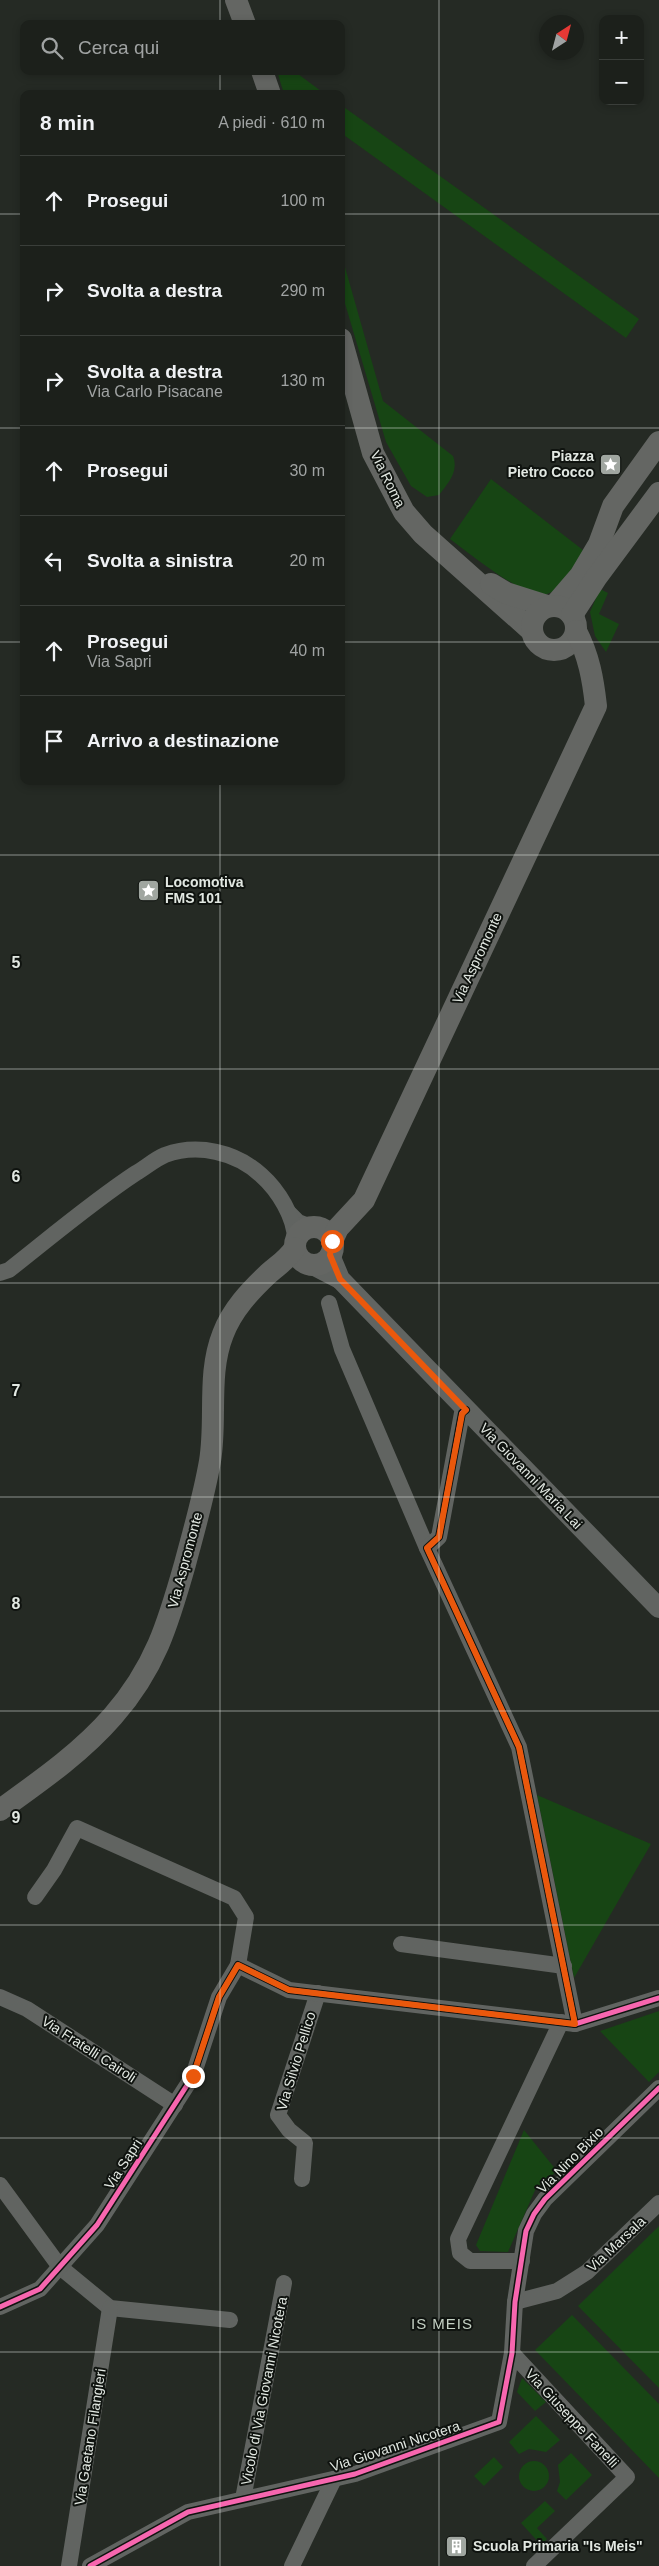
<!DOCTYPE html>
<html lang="it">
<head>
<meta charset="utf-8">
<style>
	body { margin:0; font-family:Helvetica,sans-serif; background:#292d28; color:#f1f3f6 }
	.controls { position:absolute; right:15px; top:15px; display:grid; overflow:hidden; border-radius:10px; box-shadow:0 2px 8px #0003 }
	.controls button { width:45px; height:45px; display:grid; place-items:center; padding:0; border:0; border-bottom:1px solid #3a3e3a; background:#1c201b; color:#f1f3f6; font:25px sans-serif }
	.compass { position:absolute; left:539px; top:15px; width:45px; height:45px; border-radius:50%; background:#1c201b; box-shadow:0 2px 8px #0003; rotate:36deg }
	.stop { position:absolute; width:15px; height:15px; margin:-11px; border:4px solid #ea580c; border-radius:50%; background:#fff }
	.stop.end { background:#ea580c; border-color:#fff; box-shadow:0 1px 5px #0008 }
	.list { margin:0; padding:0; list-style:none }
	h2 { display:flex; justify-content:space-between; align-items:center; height:65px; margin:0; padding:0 20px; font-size:21px }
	h2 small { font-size:16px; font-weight:400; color:#a0a3a3 }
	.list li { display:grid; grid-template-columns:32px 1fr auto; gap:15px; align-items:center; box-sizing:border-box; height:90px; padding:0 20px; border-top:1px solid #3a3e3a }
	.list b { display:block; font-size:19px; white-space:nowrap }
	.list p { margin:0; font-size:16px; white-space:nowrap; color:#a0a3a3 }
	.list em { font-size:16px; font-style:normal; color:#a0a3a3 }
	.icon { flex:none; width:28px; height:28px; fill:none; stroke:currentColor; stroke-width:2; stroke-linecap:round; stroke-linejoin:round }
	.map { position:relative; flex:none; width:659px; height:2566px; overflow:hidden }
	.search { position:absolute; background:#1c201b; box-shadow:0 2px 8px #0003; left:20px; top:20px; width:325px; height:55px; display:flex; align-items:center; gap:12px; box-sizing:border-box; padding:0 18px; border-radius:10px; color:#a0a3a3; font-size:19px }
	.panel { position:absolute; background:#1c201b; box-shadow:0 2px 8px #0003; left:20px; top:90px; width:325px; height:695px; border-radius:10px }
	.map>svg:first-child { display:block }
</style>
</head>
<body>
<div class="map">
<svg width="659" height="2566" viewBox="0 0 659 2566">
	<rect width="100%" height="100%" fill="#252a24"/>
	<!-- green -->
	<g fill="#174514">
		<path d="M 277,71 L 294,71 L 325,94 L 284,94 Z"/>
		<path d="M 341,105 L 639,319 L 626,338 L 341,133 Z"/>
		<path d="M 341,253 L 383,401 L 453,456 C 459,472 448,483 439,495 L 427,497 L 411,486 L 386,442 L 341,290 Z"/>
		<path d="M 491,479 L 583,550 C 575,564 565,589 547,594 C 524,599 469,553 450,539 Z"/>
		<path d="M 600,589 L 608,593 L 599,614 L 619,624 L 606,652 L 595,636 L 590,612 Z"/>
		<path d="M 537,1795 L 651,1844 L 574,1978 Z"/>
		<path d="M 659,2011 L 659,2072 L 649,2082 L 600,2031 Z"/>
		<path d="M 524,2130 L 557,2171 L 536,2188 L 508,2252 L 480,2251 L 476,2245 Z"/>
		<path d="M 659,2226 L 659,2388 L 578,2306 Z"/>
		<path d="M 572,2315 L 659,2404 L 659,2478 L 535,2350 Z"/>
		<path d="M 522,2378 L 546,2402 L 535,2411 L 517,2392 Z"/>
		<path d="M 536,2416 L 560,2440 L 546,2452 L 529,2449 L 519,2454 L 509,2442 Z"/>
		<path d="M 571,2453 L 592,2475 L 566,2500 L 557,2491 L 560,2482 L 558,2465 Z"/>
		<path d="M 494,2457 L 503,2467 L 484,2486 L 474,2476 Z"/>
		<circle cx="534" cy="2476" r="15"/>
		<path d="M 545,2501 L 555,2511 L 537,2528 L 547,2539 L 541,2545 L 521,2523 Z"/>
	</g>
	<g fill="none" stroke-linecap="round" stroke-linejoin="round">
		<!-- minor -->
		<g stroke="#616461" stroke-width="16">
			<path d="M 289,1213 L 298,1222 L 311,1227"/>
			<path d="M 0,1273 L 9,1270 C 51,1237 92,1202 136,1173 C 145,1168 155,1159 165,1155 C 198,1143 236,1152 261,1175 C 278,1190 295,1217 295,1240"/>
			<path d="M 329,1303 L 342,1349 L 427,1548"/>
			<path d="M 466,1410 L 462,1413 L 439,1537 L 427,1548 L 519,1747 L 575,2024"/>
			<path d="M 35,1897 L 54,1870 L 77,1828 L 234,1898 L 246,1917 L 238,1965"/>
			<path d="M 401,1944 L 564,1966"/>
			<path d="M 0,1997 L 27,2009 L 175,2105"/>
			<path d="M 302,2179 L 305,2143 L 289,2130 L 278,2115 L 318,1993"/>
			<path d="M 0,2185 L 60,2267 L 110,2308 L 230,2320"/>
			<path d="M 522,2261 L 470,2261 L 460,2253 L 458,2239 L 561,2022"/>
			<path d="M 515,2302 L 557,2291 L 587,2272 L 659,2203"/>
			<path d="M 0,2307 L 40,2289 L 97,2225 L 193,2076 L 219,1997 L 238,1965 L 289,1990 L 575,2024 L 659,1998"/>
			<path d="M 512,2353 L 627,2477 L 534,2566"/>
			<path d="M 243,2499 L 284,2283"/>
			<path d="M 69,2566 L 110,2308"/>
			<path d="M 90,2566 L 188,2512 L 355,2474 L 499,2422 L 512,2353 L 515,2302 L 526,2231 L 534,2214 L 545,2199 L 659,2088"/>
			<path d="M 292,2566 L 334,2479"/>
		</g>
		<!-- tertiary -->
		<g stroke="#616461" stroke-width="20">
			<path d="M 330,1255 L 340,1279 L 659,1608"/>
			<path d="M 313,1265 L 340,1279"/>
		</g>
		<!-- secondary -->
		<g stroke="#646663" stroke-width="22">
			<path d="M 236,0 L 245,24"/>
			<path d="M 262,71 L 270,94"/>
			<path d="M 341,339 L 373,453 L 404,512 L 423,534 L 532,631"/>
			<path d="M 491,584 L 506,593 L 547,606"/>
			<path d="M 555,605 L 580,576 L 599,544 L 613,506 L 659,442"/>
			<circle cx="554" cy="628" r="22"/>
			<path d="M 572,615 L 596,578 L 659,493"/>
			<circle cx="314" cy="1246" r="19"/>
			<path d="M 332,1241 L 338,1228 L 364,1200 L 596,706 C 593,679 589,656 576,631"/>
			<path d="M 0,1810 C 39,1782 81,1753 113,1716 C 155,1668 168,1624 185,1564 C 194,1530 204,1496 210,1461 C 217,1419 207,1374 223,1334 C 232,1310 250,1291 268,1274 C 278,1265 287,1260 295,1248"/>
		</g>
		<defs>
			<g id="cycleway">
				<path d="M 466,1410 L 462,1413 L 439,1537 L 427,1548 L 519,1747 L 575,2024"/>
				<path d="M 0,2307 L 40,2289 L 97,2225 L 193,2076 L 219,1997 L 238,1965 L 289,1990 L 575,2024 L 659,1998"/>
				<path d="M 90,2566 L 188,2512 L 355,2474 L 499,2422 L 512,2353 L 515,2302 L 526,2231 L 534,2214 L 545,2199 L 659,2088"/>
			</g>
		</defs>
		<!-- cycleway casing -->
		<use href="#cycleway" stroke="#0f130f" stroke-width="8"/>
		<!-- cycleway -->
		<use href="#cycleway" stroke="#f766af" stroke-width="5"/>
	</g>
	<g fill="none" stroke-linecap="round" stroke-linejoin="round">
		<!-- route -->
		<path stroke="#ea580c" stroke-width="6" d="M 193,2076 L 219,1997 L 238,1965 L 289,1990 L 575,2024 L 519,1747 L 427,1548 L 439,1537 L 462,1414 L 466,1410 L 340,1279 L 330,1255 L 332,1241"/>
	</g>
	<!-- grid -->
	<path fill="none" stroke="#e2e8e2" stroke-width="1" stroke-opacity="0.55" d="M 220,0 L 220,24M 439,0 L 439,2566M 220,71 L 220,94M 0,214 L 24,214M 341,214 L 659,214M 0,428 L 24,428M 341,428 L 659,428M 0,642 L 24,642M 341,642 L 659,642M 220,781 L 220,2566M 0,855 L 659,855M 0,1069 L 659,1069M 0,1283 L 659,1283M 0,1497 L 659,1497M 0,1711 L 659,1711M 0,1925 L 659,1925M 0,2138 L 659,2138M 0,2352 L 659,2352"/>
	<!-- icons -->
	<defs>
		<symbol id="sight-square" viewBox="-11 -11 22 22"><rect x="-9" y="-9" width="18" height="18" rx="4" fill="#a0a6a0" stroke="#0f130f"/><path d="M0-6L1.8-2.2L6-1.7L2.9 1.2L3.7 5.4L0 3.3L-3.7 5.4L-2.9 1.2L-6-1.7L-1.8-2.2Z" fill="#fff"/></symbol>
		<symbol id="building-square" viewBox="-11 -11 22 22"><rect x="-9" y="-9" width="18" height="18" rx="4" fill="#a0a6a0" stroke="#0f130f"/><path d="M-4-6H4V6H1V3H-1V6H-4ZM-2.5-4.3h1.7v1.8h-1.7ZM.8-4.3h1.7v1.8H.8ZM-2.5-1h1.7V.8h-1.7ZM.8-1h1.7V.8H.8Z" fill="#fff"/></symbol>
	</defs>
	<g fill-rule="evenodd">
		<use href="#sight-square" x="598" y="452" width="25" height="25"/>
		<use href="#sight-square" x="136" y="878" width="25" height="25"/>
		<use href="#building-square" x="444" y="2534" width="25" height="25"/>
	</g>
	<g text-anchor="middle" stroke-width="4" stroke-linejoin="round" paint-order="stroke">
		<!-- poi labels -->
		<g font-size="14" font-weight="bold" fill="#e2e8e2" stroke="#0f130f" text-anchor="start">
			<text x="594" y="461" text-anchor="end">Piazza<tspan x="594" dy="16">Pietro Cocco</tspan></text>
			<text x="165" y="887">Locomotiva<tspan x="165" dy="16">FMS 101</tspan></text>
			<text x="473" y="2551">Scuola Primaria "Is Meis"</text>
		</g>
		<!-- street labels -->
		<g font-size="14" fill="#e2e8e2" stroke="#0f130f">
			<text transform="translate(388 479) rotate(64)" y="5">Via Roma</text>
			<text transform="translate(477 958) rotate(-65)" y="5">Via Aspromonte</text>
			<text transform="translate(531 1476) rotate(46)" y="5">Via Giovanni Maria Lai</text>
			<text transform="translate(185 1560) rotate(-75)" y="5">Via Aspromonte</text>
			<text transform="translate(89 2049) rotate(33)" y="5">Via Fratelli Cairoli</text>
			<text transform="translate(296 2061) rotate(-73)" y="5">Via Silvio Pellico</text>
			<text transform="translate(570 2160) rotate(-45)" y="5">Via Nino Bixio</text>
			<text transform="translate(123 2164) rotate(-57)" y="5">Via Sapri</text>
			<text transform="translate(616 2244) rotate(-43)" y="5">Via Marsala</text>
			<text transform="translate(264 2391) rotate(-79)" y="5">Vicolo di Via Giovanni Nicotera</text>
			<text transform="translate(572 2418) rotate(47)" y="5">Via Giuseppe Fanelli</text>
			<text transform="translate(90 2437) rotate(-81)" y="5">Via Gaetano Filangieri</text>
			<text transform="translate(395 2446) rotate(-18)" y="5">Via Giovanni Nicotera</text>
		</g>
		<!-- neighbourhood labels -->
		<g font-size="15" letter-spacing="1" fill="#c5d1c4" stroke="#0f130f">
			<text x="442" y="2329">IS MEIS</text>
		</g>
	</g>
	<g font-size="16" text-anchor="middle" font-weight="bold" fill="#e2e8e2" stroke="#0f130f" stroke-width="4" stroke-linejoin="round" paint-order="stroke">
		<text x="16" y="968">5</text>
		<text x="16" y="1182">6</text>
		<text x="16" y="1396">7</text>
		<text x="16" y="1609">8</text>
		<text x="16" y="1823">9</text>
	</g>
</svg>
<div class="controls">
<button>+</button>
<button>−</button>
</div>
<svg class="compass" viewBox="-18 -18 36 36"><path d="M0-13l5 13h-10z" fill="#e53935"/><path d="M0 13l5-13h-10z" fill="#a0a3a3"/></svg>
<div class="stop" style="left:332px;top:1241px"></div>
<div class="stop end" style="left:193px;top:2076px"></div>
<div class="search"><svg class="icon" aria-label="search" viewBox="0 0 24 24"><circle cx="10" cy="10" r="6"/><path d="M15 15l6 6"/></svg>Cerca qui</div>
<section class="panel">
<h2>8 min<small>A piedi · 610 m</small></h2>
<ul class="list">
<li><svg class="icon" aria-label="ahead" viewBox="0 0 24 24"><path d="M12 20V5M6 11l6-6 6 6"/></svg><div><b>Prosegui</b></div><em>100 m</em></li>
<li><svg class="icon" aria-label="right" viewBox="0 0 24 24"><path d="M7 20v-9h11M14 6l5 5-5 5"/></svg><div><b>Svolta a destra</b></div><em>290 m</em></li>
<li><svg class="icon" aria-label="right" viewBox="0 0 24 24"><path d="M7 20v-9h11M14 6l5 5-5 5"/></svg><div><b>Svolta a destra</b><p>Via Carlo Pisacane</p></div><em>130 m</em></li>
<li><svg class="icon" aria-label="ahead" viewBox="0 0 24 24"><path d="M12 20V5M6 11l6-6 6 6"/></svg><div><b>Prosegui</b></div><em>30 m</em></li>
<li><svg class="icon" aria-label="left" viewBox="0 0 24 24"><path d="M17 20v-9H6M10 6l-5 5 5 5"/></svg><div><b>Svolta a sinistra</b></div><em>20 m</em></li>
<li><svg class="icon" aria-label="ahead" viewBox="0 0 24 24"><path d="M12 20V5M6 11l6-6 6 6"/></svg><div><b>Prosegui</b><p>Via Sapri</p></div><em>40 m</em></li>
<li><svg class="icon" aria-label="arrive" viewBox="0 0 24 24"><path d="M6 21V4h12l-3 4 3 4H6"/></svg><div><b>Arrivo a destinazione</b></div></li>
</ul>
</section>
</div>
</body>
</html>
